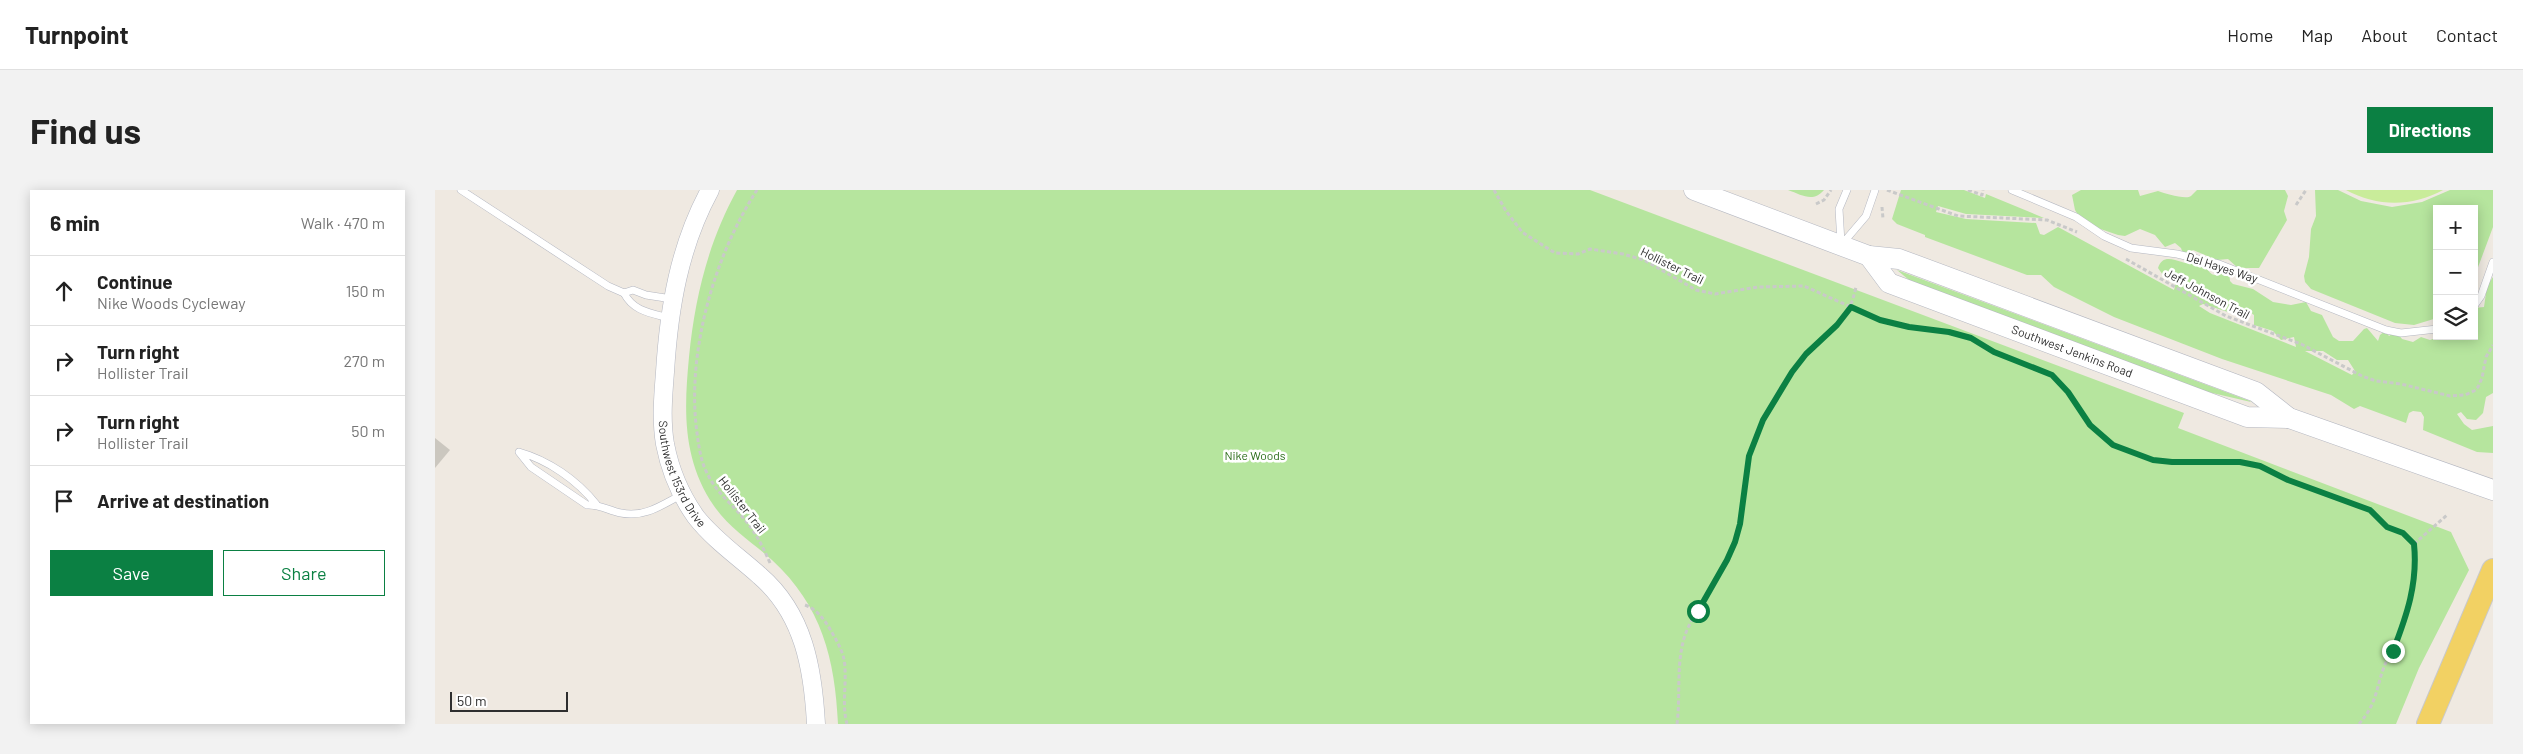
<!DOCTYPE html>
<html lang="en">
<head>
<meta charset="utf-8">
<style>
	body { margin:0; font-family:Barlow,sans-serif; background:#f2f2f2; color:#222 }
	.controls { position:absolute; right:15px; top:15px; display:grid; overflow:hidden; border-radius:0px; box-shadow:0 2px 12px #0003 }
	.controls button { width:45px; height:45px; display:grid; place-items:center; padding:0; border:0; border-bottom:1px solid #e0e0e0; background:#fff; color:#222; font:25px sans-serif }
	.scale { position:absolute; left:15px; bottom:12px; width:118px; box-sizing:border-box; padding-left:5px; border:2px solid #2e2e2e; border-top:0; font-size:14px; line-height:18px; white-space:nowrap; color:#2e2e2e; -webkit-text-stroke:4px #fff; paint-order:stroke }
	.stop { position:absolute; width:15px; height:15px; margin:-11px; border:4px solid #0b8043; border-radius:50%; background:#fff }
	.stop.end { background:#0b8043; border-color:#fff; box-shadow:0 1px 5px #0008 }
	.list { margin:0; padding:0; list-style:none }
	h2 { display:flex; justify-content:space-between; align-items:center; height:65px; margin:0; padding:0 20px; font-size:21px }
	h2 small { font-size:16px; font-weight:400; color:#767676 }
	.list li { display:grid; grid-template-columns:32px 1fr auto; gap:15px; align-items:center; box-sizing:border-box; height:70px; padding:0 20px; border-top:1px solid #e0e0e0 }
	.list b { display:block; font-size:19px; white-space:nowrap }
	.list p { margin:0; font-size:16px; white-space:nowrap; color:#767676 }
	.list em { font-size:16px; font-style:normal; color:#767676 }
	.actions { display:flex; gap:10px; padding:15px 20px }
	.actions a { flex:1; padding:11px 0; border:1px solid #0b8043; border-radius:0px; text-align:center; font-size:18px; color:#0b8043 }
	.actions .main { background:#0b8043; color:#fff }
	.icon { flex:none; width:28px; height:28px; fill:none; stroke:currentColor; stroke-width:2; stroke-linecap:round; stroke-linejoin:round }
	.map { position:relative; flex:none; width:2058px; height:534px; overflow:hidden; border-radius:0px }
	header { display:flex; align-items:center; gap:30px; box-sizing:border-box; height:70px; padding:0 25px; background:#fff; border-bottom:1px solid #e0e0e0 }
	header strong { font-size:24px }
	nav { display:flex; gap:28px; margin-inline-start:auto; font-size:18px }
	.intro { display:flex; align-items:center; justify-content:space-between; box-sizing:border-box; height:120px; padding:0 30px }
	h1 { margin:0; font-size:35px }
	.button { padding:12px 22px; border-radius:0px; background:#0b8043; color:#fff; font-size:18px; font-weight:700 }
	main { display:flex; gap:30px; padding:0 30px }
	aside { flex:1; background:#fff; border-radius:0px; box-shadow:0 2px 12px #0003 }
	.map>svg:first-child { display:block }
</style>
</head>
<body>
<header>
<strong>Turnpoint</strong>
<nav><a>Home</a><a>Map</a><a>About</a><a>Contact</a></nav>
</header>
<div class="intro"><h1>Find us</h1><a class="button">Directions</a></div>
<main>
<aside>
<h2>6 min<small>Walk · 470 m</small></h2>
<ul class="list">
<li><svg class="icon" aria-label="ahead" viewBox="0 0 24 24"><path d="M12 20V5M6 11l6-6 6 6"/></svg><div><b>Continue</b><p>Nike Woods Cycleway</p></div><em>150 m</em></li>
<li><svg class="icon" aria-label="right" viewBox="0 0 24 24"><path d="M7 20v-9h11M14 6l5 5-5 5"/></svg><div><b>Turn right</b><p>Hollister Trail</p></div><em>270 m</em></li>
<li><svg class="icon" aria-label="right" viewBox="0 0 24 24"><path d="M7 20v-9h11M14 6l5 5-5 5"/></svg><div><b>Turn right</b><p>Hollister Trail</p></div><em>50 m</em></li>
<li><svg class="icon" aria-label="arrive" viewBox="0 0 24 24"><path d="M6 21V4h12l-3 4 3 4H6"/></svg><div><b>Arrive at destination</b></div></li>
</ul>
<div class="actions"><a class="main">Save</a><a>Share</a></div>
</aside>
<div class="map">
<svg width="2058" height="534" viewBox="0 0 2058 534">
	<rect width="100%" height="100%" fill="#efe9e1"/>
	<!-- green -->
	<g fill="#b6e59e" fill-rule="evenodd">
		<path d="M 302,0 L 1155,0 L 1749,223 L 1743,238 L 2016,342 L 2034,380 L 1984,478 L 1961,534 L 403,534 C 400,469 387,416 337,370 C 317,352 295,339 279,316 C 247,269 249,220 254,167 C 260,107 273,53 302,0 Z"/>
		<path d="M 1353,0 L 1389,0 C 1378,13 1367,5 1353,0 Z"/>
		<path d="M 1466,0 L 1529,0 L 1550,8 L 1551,4 L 1609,28 L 1531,24 L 1503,16 L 1501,22 L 1531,29 L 1601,33 L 1605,44 L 1609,45 L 1623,37 L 1739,100 L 1741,92 L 1730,88 L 1723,78 C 1727,65 1737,69 1747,72 C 1751,74 1758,72 1764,73 C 1781,83 1770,89 1794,81 L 1795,91 L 1798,94 L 1818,99 L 1838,112 L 1856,115 L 1871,112 L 1876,121 L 1887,125 L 1898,147 L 1904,151 L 1918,151 L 1929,139 L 1932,138 L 1943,151 L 1945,145 L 1950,141 L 1954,146 L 1961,141 L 1967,149 L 1978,152 L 1986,147 L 1995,150 L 2006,146 L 2014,149 L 2017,146 L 2039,146 L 2039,118 L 2049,117 L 2052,96 L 2058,87 L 2058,203 L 2051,207 L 2048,223 L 2041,230 L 2032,229 L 2026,222 L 2022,224 L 2029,234 L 2037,240 L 2058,236 L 2058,263 L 2042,262 L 1988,240 L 1989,227 L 1986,222 L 1978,221 L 1974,223 L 1971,233 L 1925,216 L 1919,219 L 1896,205 L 1787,169 L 1679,127 L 1619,97 L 1606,85 L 1592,85 L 1490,47 L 1490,45 L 1462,34 L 1457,29 ZM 1768,114 L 1796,123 L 1813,121 L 1819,125 L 1819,135 L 1838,141 L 1846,150 L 1859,147 L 1861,157 L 1775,123 L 1764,116 ZM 1870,161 L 1888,161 L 1902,170 L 1913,170 L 1920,181 L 1917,185 Z"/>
		<path d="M 1646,0 L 1703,0 L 1705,6 L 1723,1 C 1729,3 1751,10 1756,6 C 1758,4 1760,2 1762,0 L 1850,0 L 1853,6 L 1849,21 L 1852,30 L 1824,78 L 1803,78 L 1793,69 L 1782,70 L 1758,60 L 1752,64 L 1748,64 L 1746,58 L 1740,53 L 1730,57 L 1720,45 L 1705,39 L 1690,46 L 1683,45 L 1648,33 L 1640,20 L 1637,5 Z"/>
		<path d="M 1880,0 L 1903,0 L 1926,11 L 1957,17 L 1987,12 L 2015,0 L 2058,0 L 2058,37 L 2039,88 L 2039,19 L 2002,19 L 2002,128 L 1979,135 L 1960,133 L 1876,99 L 1870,92 L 1869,86 L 1874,67 L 1876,39 L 1881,26 Z"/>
		<path d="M 1462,80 L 1815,211 L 1816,212 L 1773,202 L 1474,90 Z"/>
	</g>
	<!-- pitch -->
	<path fill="#c9ec9a" d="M 1911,0 L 2008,0 C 1977,17 1942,17 1911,0 Z"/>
	<!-- building -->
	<path fill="#cbc7bf" d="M 0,248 L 15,260 L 0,278 Z"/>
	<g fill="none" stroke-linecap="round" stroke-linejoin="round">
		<defs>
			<g id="service">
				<path d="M 26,0 L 173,96 L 189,103 L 198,100 L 211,105 L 237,109"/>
				<path d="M 1577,0 L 1641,27 L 1669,46 L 1696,58 L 1742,64 L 1784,74 L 1951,140 L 1966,143 L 2002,139"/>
				<path d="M 1406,53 L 1404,19 L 1412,0"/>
				<path d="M 1408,53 L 1431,26 L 1440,0"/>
				<path d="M 189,103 C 198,121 215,123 234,128"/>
				<path d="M 2039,116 L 2046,106 L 2058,72"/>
				<path d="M 161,314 C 142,290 113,270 84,262 L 96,277 L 152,315 C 165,314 174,321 186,323 C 209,328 227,315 246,305"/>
			</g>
			<g id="tertiary">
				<path id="s1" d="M 275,0 C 244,57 234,118 230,182 C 228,207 226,230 230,254 C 235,280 246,306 261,327 C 279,350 304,367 325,386 C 369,424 378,479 381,534"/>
			</g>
			<g id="secondary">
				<path d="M 1259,0 L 1434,66 L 1464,69 L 1821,202 L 1854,228 L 2058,300"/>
				<path id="s2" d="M 1434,66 L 1454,93 L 1812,227 L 1854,228"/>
			</g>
			<path id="primary" d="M 1993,534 L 2058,380"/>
		</defs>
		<!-- service casing -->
		<use href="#service" stroke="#b4b7c1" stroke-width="8"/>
		<!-- tertiary casing -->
		<use href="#tertiary" stroke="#b4b7c1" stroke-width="19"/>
		<!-- secondary casing -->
		<use href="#secondary" stroke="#b4b7c1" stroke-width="21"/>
		<!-- primary casing -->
		<use href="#primary" stroke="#c9c9c9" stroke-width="24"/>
		<!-- path -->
		<g stroke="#c9c9c9" stroke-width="3" stroke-dasharray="4 2.5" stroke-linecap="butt">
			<path d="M 322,0 C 279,66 251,164 262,243 C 264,258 266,273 274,287 C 283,304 298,315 310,330 C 321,343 328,357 335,373"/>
			<path d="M 1059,0 L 1071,21 L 1087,42 L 1120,63 L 1143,64 L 1155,59 L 1188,64 L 1209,70 L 1261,100 L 1280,104 L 1323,97 L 1369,96 L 1445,130 L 1474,137 L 1514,142 L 1536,148 L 1559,162 L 1617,185 L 1633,202 L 1655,235 L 1678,255 L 1718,269 L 1737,272 L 1805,272 L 1825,276 L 1853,290 L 1935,320 L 1952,337 L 1968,343 L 1979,354 C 1984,400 1972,428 1953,468 C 1940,494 1945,510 1924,534"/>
			<path d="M 1452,0 L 1523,26 L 1612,30 L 1642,42"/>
			<path d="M 1533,0 L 1547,5 L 1548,0"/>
			<path d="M 1381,14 L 1389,10 L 1396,0"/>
			<path d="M 1861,15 L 1871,0"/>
			<path d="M 1447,17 L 1448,29"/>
			<path d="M 1691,69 L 1791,126 L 1866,154 L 1927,186 L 1941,191 L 1966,194 L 2015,206 L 2030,205 L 2039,201 L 2043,197 L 2047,188 L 2051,167 L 2058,155"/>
			<path d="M 1979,354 L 2012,325"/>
			<path d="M 370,415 C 381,419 389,429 395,439 C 402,452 410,463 410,479 C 411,498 407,516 412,534"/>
			<path d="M 1242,534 C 1246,503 1240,469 1252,440 C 1268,404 1296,374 1305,335 C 1307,326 1307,315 1308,305 C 1311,279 1316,252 1328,229 C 1340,206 1353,184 1370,165 C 1394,139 1413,135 1421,97"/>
		</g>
		<!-- service -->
		<use href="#service" stroke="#fff" stroke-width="7"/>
		<!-- tertiary -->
		<use href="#tertiary" stroke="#fff" stroke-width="18"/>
		<!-- secondary -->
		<use href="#secondary" stroke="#fff" stroke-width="20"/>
		<!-- primary -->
		<use href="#primary" stroke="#f2d163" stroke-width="22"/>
	</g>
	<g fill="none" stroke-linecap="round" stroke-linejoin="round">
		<!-- route -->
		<path stroke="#0b8043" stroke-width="6" d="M 1263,421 L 1292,370 L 1300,352 L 1305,334 L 1314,266 L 1328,230 L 1357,182 L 1371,164 L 1402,135 L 1416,117 L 1445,130 L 1474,137 L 1514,142 L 1536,148 L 1559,162 L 1617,185 L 1633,202 L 1655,235 L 1678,255 L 1718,270 L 1737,272 L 1805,272 L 1825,276 L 1853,290 L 1935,320 L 1952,337 L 1968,343 L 1979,354 C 1983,393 1972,425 1958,461"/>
	</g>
	<g text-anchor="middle" stroke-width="5" stroke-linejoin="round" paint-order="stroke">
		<!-- street labels -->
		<g font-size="12" fill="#2e2e2e" stroke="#fff">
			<text transform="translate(1237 76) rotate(26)" y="4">Hollister Trail</text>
			<text transform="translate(1787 78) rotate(18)" y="4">Del Hayes Way</text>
			<text transform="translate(1772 104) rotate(28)" y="4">Jeff Johnson Trail</text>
			<text dy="4" stroke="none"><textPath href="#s2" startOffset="229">Southwest Jenkins Road</textPath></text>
			<text dy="4" stroke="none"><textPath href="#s1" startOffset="295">Southwest 153rd Drive</textPath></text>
			<text transform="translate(307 315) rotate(52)" y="4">Hollister Trail</text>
		</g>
		<!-- park labels -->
		<g font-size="12" fill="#2c6e1b" stroke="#fff">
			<text x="820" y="270">Nike Woods</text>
		</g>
	</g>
</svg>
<div class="controls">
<button>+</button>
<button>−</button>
<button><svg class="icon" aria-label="layers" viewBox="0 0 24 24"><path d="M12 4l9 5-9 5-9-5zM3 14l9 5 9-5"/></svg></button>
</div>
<div class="scale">50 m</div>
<div class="stop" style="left:1263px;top:421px"></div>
<div class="stop end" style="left:1958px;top:461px"></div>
</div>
</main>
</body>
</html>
